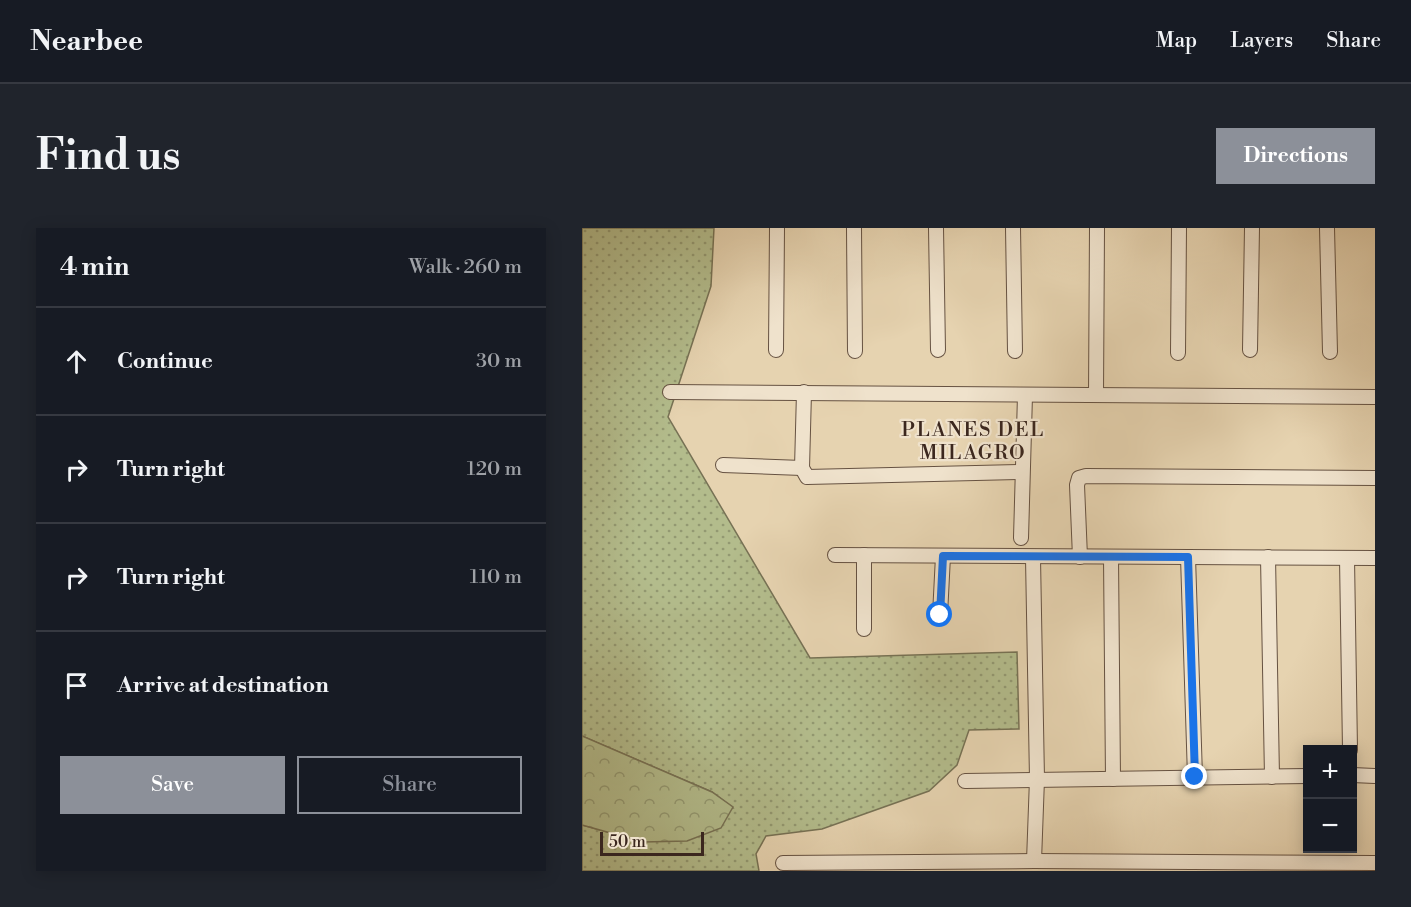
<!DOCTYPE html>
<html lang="en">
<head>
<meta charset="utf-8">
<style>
	body { margin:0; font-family:"Libre Bodoni",serif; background:#20242c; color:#f1f3f6 }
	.controls { position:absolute; right:18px; bottom:18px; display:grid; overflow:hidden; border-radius:0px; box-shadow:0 3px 15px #0003 }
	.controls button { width:54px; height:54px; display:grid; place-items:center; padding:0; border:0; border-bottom:2px solid #363941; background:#171b24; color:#f1f3f6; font:30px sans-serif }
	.scale { position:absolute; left:18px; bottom:15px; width:104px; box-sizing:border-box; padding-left:6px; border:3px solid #3b271e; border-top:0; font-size:16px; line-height:21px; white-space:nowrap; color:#3b271e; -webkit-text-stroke:4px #efe2cc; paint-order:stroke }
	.stop { position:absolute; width:18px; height:18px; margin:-14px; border:4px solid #1a73e8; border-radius:50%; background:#fff }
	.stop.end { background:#1a73e8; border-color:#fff; box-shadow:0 2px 6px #0008 }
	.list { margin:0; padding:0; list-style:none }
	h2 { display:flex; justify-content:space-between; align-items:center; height:78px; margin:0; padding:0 24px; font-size:26px }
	h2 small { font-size:20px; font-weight:400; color:#9ea1a6 }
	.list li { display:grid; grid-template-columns:39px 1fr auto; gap:18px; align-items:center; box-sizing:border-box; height:108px; padding:0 24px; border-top:2px solid #363941 }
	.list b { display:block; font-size:22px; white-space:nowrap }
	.list em { font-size:20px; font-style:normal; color:#9ea1a6 }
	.actions { display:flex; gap:12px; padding:18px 24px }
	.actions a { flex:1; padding:14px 0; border:2px solid #8c9099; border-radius:0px; text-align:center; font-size:21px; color:#8c9099 }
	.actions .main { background:#8c9099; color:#fff }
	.icon { flex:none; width:33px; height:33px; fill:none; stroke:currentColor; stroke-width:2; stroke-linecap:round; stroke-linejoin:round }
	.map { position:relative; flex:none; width:793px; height:643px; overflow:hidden; border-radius:0px }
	header { display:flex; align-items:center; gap:36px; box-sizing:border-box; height:84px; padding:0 30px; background:#171b24; border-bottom:2px solid #363941 }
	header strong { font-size:28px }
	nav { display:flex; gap:33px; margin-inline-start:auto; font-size:21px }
	.intro { display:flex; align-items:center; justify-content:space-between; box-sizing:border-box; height:144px; padding:0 36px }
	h1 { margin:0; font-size:42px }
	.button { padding:15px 27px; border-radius:0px; background:#8c9099; color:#fff; font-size:21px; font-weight:700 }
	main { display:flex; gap:36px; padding:0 36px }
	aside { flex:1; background:#171b24; border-radius:0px; box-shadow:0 3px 15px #0003 }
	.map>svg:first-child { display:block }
</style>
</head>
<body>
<header>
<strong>Nearbee</strong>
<nav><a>Map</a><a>Layers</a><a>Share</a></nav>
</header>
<div class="intro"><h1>Find us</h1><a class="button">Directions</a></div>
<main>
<aside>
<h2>4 min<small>Walk · 260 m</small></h2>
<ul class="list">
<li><svg class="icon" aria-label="ahead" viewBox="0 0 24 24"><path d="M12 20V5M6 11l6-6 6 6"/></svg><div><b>Continue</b></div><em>30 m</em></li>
<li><svg class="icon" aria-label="right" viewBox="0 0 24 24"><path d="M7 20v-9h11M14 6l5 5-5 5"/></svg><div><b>Turn right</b></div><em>120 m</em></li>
<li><svg class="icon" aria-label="right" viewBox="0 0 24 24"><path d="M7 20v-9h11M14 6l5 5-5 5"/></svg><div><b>Turn right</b></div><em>110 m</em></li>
<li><svg class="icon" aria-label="arrive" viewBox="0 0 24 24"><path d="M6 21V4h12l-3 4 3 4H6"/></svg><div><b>Arrive at destination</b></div></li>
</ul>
<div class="actions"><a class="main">Save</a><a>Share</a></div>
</aside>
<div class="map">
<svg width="793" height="643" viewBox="0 0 793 643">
	<defs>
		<pattern id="grass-dots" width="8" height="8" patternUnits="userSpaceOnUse" patternTransform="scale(1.5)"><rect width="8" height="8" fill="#b3bc8c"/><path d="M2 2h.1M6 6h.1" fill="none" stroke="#939972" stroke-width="1.8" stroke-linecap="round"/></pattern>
		<pattern id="forest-crowns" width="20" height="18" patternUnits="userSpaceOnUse" patternTransform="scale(1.5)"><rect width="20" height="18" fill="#b3bc8c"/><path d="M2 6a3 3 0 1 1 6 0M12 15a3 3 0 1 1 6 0" fill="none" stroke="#939972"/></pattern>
	</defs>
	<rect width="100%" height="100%" fill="#e6d3b0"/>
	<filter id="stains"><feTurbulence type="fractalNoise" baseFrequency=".00333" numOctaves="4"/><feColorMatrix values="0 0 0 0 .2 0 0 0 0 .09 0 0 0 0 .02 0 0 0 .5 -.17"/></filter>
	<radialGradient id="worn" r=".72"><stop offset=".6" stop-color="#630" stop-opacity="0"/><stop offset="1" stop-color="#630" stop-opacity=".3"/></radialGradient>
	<!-- grass -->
	<path fill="url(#grass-dots)" stroke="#777255" stroke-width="1.5" d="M 0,0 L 132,0 L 129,58 L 86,189 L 228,430 L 435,424 L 437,501 L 387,502 L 375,537 L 347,563 L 240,601 L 184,608 L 174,626 L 177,643 L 0,643 L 0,597 L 61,614 L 151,580 L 130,564 L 0,508 Z"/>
	<!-- forest -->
	<path fill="url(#forest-crowns)" stroke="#777255" stroke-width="1.5" d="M 0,508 L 130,564 L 151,579 L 139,600 L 105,613 L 61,614 L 0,597 Z"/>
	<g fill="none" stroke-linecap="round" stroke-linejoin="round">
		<defs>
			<g id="street">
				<path d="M 272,0 L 273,123"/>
				<path d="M 354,0 L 356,122"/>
				<path d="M 431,0 L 433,123"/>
				<path d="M 745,0 L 748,124"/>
				<path d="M 194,122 L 195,0"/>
				<path d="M 668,122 L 670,0"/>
				<path d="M 596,125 L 597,0"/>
				<path d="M 88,164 L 793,169"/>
				<path d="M 222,164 L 220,240 L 225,249 L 440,244"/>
				<path d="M 514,167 L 515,0"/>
				<path d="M 141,237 L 220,240"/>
				<path d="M 439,310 L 443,167"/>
				<path d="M 253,327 L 793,330"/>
				<path d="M 282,327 L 282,401"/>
				<path d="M 498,329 L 495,257 L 497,250 L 504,248 L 793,250"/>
				<path d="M 529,329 L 531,551"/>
				<path d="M 606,329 L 613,549"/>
				<path d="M 686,329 L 690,549"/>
				<path d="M 451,330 L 455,551 L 452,633"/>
				<path d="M 765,330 L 768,522"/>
				<path d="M 358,387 L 361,328"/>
				<path d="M 770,547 L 793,548"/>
				<path d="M 383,553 L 726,548"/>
				<path d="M 201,635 L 452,633 L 793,635"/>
			</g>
		</defs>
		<!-- street casing -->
		<use href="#street" stroke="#665242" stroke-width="16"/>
		<!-- street -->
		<use href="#street" stroke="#efe2cc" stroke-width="14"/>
	</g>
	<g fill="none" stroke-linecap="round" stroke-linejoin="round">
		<!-- route -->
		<path stroke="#1a73e8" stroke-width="8" d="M 358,387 L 361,328 L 606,329 L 613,549"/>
	</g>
	<g text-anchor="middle" stroke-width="4.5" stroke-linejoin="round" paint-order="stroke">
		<!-- neighbourhood labels -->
		<g font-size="20" letter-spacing="1.5" fill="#3b271e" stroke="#efe2cc">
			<text x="391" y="208">PLANES DEL<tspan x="391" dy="23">MILAGRO</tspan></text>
		</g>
	</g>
	<rect width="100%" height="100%" filter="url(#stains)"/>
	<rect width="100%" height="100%" fill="url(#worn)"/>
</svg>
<div class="controls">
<button>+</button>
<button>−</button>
</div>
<div class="scale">50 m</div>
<div class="stop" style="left:358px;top:387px"></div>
<div class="stop end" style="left:613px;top:549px"></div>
</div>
</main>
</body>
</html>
